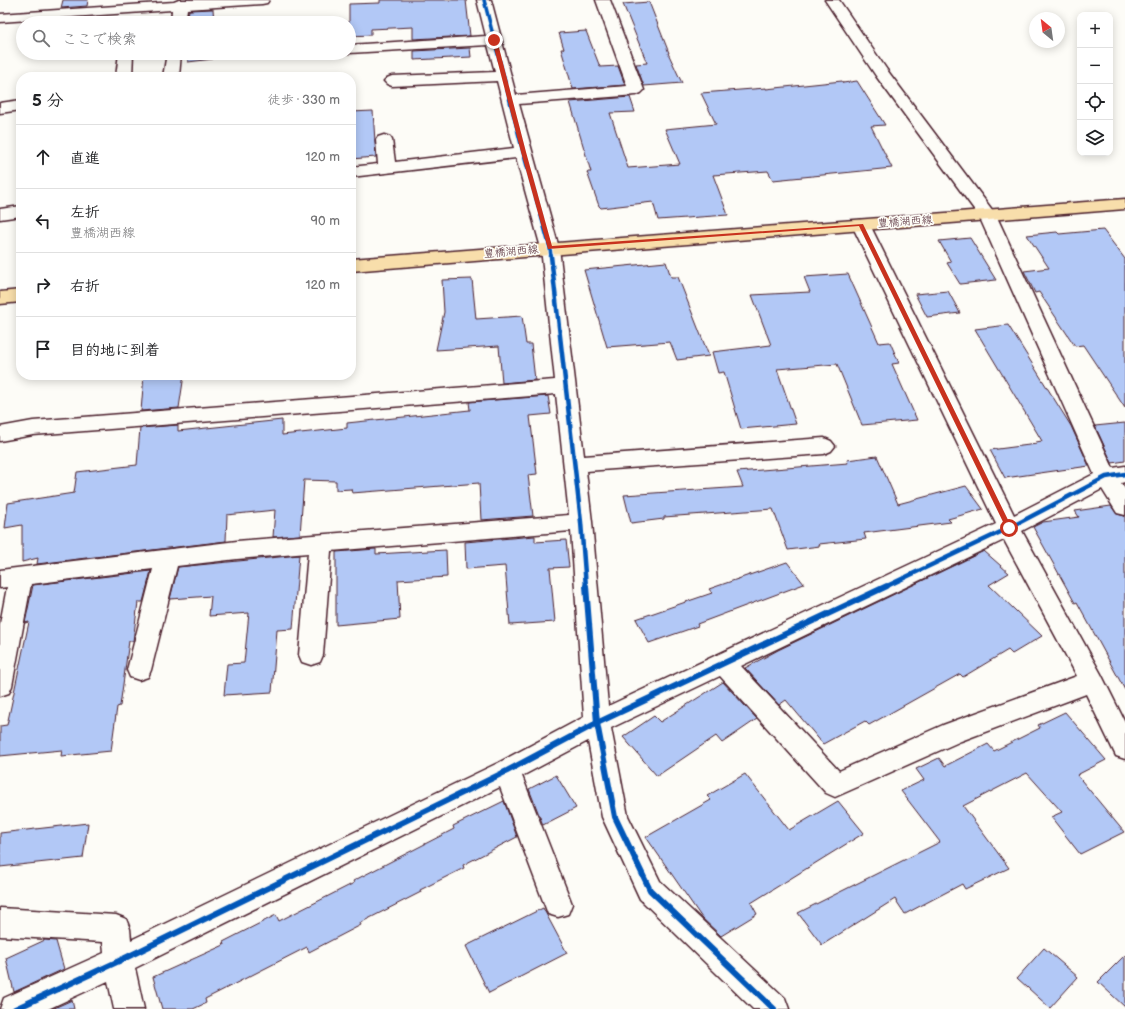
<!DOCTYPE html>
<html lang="ja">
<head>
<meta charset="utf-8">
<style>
	body { margin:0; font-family:"Balsamiq Sans","Klee One",sans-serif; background:#f2f2f2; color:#202124 }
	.controls { position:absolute; right:12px; top:12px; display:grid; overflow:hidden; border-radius:8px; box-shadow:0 2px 10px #0003 }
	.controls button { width:36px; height:36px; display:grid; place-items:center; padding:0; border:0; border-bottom:1px solid #e0e0e0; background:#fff; color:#202124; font:20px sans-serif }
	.compass { position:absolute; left:1029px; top:12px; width:36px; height:36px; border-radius:50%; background:#fff; box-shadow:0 2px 10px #0003; rotate:331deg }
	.stop { position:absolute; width:12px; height:12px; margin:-9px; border:3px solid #c8321e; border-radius:50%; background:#fff }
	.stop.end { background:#c8321e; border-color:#fff; box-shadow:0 1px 4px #0008 }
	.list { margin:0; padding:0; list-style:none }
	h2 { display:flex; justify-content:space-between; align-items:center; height:52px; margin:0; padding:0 16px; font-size:17px }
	h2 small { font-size:13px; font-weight:400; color:#757577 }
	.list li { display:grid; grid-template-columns:26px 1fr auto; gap:12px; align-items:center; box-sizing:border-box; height:64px; padding:0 16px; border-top:1px solid #e0e0e0 }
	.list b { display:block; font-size:15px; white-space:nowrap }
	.list p { margin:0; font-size:13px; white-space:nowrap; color:#757577 }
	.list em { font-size:13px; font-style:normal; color:#757577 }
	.icon { flex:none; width:22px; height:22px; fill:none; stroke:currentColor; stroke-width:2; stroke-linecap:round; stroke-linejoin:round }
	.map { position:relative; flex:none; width:1125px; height:1009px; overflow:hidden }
	.search { position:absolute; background:#fff; box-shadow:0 2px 10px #0003; left:16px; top:16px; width:340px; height:44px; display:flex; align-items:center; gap:10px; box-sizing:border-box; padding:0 14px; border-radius:22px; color:#757577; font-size:15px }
	.panel { position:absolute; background:#fff; box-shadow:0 2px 10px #0003; left:16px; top:72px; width:340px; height:308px; border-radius:16px }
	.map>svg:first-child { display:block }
</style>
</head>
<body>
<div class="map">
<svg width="1125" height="1009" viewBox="0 0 1125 1009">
	<rect width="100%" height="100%" fill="#fdfcf7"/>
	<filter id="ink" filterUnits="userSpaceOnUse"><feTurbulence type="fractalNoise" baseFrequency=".025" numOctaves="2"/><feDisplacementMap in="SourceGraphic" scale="8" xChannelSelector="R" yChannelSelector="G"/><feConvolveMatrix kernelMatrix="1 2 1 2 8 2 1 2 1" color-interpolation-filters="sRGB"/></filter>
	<g filter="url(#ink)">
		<!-- building -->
		<g fill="#b2c8f6" stroke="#4a1f2b">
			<path d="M 63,0 L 88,0 L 87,6 L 61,8 Z"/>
			<path d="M 380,0 L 466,0 L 470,36 L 413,39 L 413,27 L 371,29 L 371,35 L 349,36 L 349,4 L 380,3 Z"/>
			<path d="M 649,2 L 669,53 L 668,53 L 682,83 L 644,86 L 636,64 L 647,63 L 623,4 Z"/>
			<path d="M 213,9 L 214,23 L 187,23 L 189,10 Z"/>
			<path d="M 86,18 L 85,23 L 58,23 L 59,19 Z"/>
			<path d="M 586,31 L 600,67 L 618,66 L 625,85 L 573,89 L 561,49 L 564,49 L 559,33 Z"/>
			<path d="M 470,48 L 471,57 L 414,60 L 414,51 Z"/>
			<path d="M 188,53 L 213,53 L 213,59 L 188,62 Z"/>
			<path d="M 842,81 L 843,83 L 857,81 L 885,125 L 871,126 L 892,168 L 773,180 L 768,171 L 713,175 L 728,215 L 658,220 L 653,202 L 601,208 L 599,206 L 587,172 L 591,172 L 570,102 L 630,97 L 635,112 L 610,113 L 628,168 L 680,164 L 665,129 L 716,124 L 701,93 L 766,88 L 766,89 Z"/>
			<path d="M 373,111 L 376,157 L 351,159 L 351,112 Z"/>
			<path d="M 1103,230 L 1125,259 L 1125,408 L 1083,345 L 1075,346 L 1039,292 L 1035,293 L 1024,271 L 1049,268 L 1027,235 L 1057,232 L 1059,234 Z"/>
			<path d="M 970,238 L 996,280 L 960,284 L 947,263 L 951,262 L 939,241 Z"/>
			<path d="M 666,262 L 671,277 L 678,277 L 709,356 L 677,360 L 670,342 L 607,347 L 584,270 Z"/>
			<path d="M 848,274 L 879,343 L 890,342 L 899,363 L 892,364 L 917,420 L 862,425 L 837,364 L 777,369 L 796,424 L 741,429 L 724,372 L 718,373 L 712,352 L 771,345 L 752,295 L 810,292 L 804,277 Z"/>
			<path d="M 472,279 L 476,319 L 522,316 L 526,344 L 531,344 L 535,380 L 502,383 L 499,346 L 436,350 L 444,312 L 442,280 Z"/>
			<path d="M 948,291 L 960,313 L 927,317 L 915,294 Z"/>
			<path d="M 1008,325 L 1071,426 L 1089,466 L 1005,478 L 990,450 L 1037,444 L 1036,442 L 1042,441 L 975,329 Z"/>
			<path d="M 144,375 L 184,375 L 179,408 L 141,411 Z"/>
			<path d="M 548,396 L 551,414 L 530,416 L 537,474 L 528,475 L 533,516 L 481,520 L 479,483 L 352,493 L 351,489 L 336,490 L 336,481 L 304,480 L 300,535 L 273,537 L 275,510 L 227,515 L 226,541 L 37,564 L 38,558 L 22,562 L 22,525 L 5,528 L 8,503 L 74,493 L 77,472 L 137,465 L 140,428 L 178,425 L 178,431 L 282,420 L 282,435 L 347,428 L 347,423 L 470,410 L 469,402 Z"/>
			<path d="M 1125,423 L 1125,461 L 1112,463 L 1095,426 Z"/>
			<path d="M 877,456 L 898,504 L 966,486 L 983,509 L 948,519 L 951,522 L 864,533 L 866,539 L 819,544 L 820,546 L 788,550 L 773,509 L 664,517 L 664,519 L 631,523 L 624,495 L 743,487 L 737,472 L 848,463 L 847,460 Z"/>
			<path d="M 1111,506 L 1117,514 L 1125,516 L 1125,690 L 1077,602 L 1075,603 L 1033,527 L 1043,522 L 1079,517 L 1075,511 Z"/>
			<path d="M 535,536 L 535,542 L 566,540 L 569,567 L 550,568 L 555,622 L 510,625 L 505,566 L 466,569 L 465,542 Z"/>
			<path d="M 376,549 L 376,554 L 446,550 L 447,577 L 398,580 L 400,619 L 336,625 L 336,552 Z"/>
			<path d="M 984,551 L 1009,573 L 989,585 L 1042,636 L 1012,654 L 1008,650 L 963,677 L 960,674 L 869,725 L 865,721 L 823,744 L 786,700 L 779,705 L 745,668 L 778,650 Z"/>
			<path d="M 299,555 L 293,629 L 277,630 L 272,692 L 224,695 L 227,664 L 244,663 L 249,613 L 209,616 L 211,596 L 170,599 L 178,567 Z"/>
			<path d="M 787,562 L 804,584 L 697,624 L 698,626 L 649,643 L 636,619 L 712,593 L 709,589 Z"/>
			<path d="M 151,571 L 143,602 L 138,602 L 133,641 L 129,641 L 120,706 L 117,707 L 111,751 L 61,756 L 62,750 L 0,756 L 0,726 L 7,725 L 29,622 L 25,623 L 33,585 Z"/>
			<path d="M 723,682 L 757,719 L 722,743 L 716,736 L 657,776 L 623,737 L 654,716 L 660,722 Z"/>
			<path d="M 1065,712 L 1106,760 L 1077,775 L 1124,832 L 1080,854 L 1051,817 L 1062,812 L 1027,773 L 963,806 L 1009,868 L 965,889 L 962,884 L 905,914 L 895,899 L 822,945 L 798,913 L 940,842 L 901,791 L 924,780 L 916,769 L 939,758 L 945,766 L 988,744 L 994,751 L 1040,728 L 1038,725 Z"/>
			<path d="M 745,774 L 789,830 L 838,801 L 864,833 L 751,903 L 757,914 L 721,936 L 702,918 L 646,837 L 711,800 L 707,796 Z"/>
			<path d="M 556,775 L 576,808 L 543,825 L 529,789 Z"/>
			<path d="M 504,801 L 517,837 L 463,865 L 464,868 L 420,890 L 421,892 L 360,923 L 361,925 L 309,952 L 307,947 L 205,999 L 206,1003 L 193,1009 L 162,1009 L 153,977 L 224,945 L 223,942 L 276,915 L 279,921 L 354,883 L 353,881 L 454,829 L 453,826 Z"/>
			<path d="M 88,823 L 83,858 L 0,867 L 0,833 Z"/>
			<path d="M 543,908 L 567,953 L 489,993 L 466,946 Z"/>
			<path d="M 45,940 L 56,941 L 64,969 L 14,992 L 6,958 Z"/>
			<path d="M 1044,948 L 1078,977 L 1050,1008 L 1017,978 Z"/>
			<path d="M 1125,955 L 1125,1007 L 1098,982 Z"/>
			<path d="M 72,1000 L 74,1009 L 52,1009 Z"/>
		</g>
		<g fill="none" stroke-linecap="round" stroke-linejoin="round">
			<defs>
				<g id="minor">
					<path d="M 179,0 L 269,0 L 267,3 L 262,4 L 187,9 L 185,23 L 171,23 L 172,10 L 0,22 L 0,14 L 174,2 Z"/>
					<path d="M 477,0 L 491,0 L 516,95 L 627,86 L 596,0 L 610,0 L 644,90 L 641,93 L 636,95 L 519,104 L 559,248 L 584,456 L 824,438 L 831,441 L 835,446 L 831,451 L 824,454 L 586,471 L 592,522 L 608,706 L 996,524 L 852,225 L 855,221 L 861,220 L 867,221 L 870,225 L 1014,515 L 1094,474 L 979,216 L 876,76 L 825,0 L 839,0 L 887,70 L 996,215 L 1113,468 L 1125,466 L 1125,482 L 1121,483 L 1125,489 L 1125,515 L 1117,513 L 1102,489 L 1022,531 L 1101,674 L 1125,722 L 1125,759 L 1116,756 L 1086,694 L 961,741 L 835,797 L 826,793 L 720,676 L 611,728 L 628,816 L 660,881 L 785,998 L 789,1009 L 753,1009 L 640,899 L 602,817 L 588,741 L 522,776 L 572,904 L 568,914 L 558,917 L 548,914 L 500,787 L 135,968 L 144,1009 L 114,1009 L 108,981 L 48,1009 L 0,1009 L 4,998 L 104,953 L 103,942 L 0,936 L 0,908 L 116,915 L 126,919 L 130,929 L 131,940 L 498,763 L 584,717 L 571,531 L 331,551 L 323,655 L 320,662 L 311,665 L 302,662 L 299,655 L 308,553 L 237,559 L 177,566 L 151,670 L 148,677 L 139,680 L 130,677 L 127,670 L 153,569 L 31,584 L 12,686 L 9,693 L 0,696 L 0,624 L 7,587 L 0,588 L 0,570 L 237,541 L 569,515 L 556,394 L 33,435 L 0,441 L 0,427 L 33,421 L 555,380 L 541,248 L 516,158 L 351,177 L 351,167 L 378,164 L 376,140 L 378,137 L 384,135 L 390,137 L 392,140 L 395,162 L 514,148 L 497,81 L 392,86 L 387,84 L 384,81 L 387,78 L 392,76 L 495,72 L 488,45 L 349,53 L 347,53 L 349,53 L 349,45 L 486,36 ZM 1004,540 L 1077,676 L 943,725 L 839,771 L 741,666 Z"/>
					<path d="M 119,53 L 133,53 L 132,77 L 116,77 Z"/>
					<path d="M 167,53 L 181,53 L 179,77 L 163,77 Z"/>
					<path d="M 21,100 L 21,110 L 0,113 L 0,103 Z"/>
					<path d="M 21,206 L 21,216 L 0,219 L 0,209 Z"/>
				</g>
				<g id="major">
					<path d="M 1125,199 L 1125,209 L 351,271 L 351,259 Z"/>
					<path d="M 21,290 L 21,302 L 0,304 L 0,292 Z"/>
				</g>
			</defs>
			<!-- minor casing -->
			<use href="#minor" stroke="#4a1f2b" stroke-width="3"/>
			<!-- major casing -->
			<use href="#major" stroke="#4a1f2b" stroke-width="3"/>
			<!-- minor -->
			<use href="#minor" fill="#fdfcf7" fill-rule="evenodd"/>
			<!-- major -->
			<use href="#major" fill="#f8deab" fill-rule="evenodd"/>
			<defs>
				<path id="cycleway-far2" d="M 484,0 L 523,152 L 550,248 L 551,257"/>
				<g id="cycleway-far1">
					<path d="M 551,256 L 581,522 L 586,587"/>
					<path d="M 885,587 L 1009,528 L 1106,477 L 1125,474"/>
				</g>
				<g id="cycleway">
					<path d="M 586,586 L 597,723 L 615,817 L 650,890 L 774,1009"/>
					<path d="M 15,1009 L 119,961 L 507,771 L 597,723 L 887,586"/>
				</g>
			</defs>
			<!-- cycleway-far2 casing -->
			<use href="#cycleway-far2" stroke="#fdfcf7" stroke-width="5.5"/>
			<!-- cycleway-far1 casing -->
			<use href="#cycleway-far1" stroke="#fdfcf7" stroke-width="7"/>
			<!-- cycleway casing -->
			<use href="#cycleway" stroke="#fdfcf7" stroke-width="8"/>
			<!-- cycleway-far2 -->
			<use href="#cycleway-far2" stroke="#0057b8" stroke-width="3.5"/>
			<!-- cycleway-far1 -->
			<use href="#cycleway-far1" stroke="#0057b8" stroke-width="4.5"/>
			<!-- cycleway -->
			<use href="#cycleway" stroke="#0057b8" stroke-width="6"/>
		</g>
	</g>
	<!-- route -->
	<path fill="#c8321e" d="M 494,39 L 497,40 L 526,152 L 552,246 L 863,224 L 1012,528 L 1011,530 L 1007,530 L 1006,528 L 859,226 L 548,249 L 521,152 L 492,40 Z"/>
	<g text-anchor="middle" stroke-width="3.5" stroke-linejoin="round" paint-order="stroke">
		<!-- street labels -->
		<g font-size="11" fill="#4a1f2b" stroke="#fdfcf7">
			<text transform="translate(905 221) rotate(-4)" y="4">豊橋湖西線</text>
			<text transform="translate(511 251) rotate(-5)" y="4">豊橋湖西線</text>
		</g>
	</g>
</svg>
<div class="controls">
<button>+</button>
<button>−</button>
<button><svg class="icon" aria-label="locate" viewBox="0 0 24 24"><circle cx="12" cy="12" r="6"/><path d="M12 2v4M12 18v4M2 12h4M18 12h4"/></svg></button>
<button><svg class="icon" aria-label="layers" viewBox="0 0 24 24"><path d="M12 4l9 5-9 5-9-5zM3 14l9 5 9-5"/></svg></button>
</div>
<svg class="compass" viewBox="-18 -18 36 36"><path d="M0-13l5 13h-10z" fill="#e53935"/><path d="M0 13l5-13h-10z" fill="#757577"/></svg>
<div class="stop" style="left:1009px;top:528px"></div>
<div class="stop end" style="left:494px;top:40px"></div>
<div class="search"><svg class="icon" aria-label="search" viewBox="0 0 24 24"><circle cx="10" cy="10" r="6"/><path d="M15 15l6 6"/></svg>ここで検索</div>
<section class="panel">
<h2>5 分<small>徒歩 · 330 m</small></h2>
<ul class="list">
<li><svg class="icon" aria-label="ahead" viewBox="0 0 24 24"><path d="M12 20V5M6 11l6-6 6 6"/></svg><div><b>直進</b></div><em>120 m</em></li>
<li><svg class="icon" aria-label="left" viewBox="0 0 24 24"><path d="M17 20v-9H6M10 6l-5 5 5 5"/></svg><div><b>左折</b><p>豊橋湖西線</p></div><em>90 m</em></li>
<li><svg class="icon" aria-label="right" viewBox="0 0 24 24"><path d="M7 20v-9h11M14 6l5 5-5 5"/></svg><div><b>右折</b></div><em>120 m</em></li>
<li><svg class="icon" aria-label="arrive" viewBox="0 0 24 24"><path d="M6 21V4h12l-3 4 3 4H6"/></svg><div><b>目的地に到着</b></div></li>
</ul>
</section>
</div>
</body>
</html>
